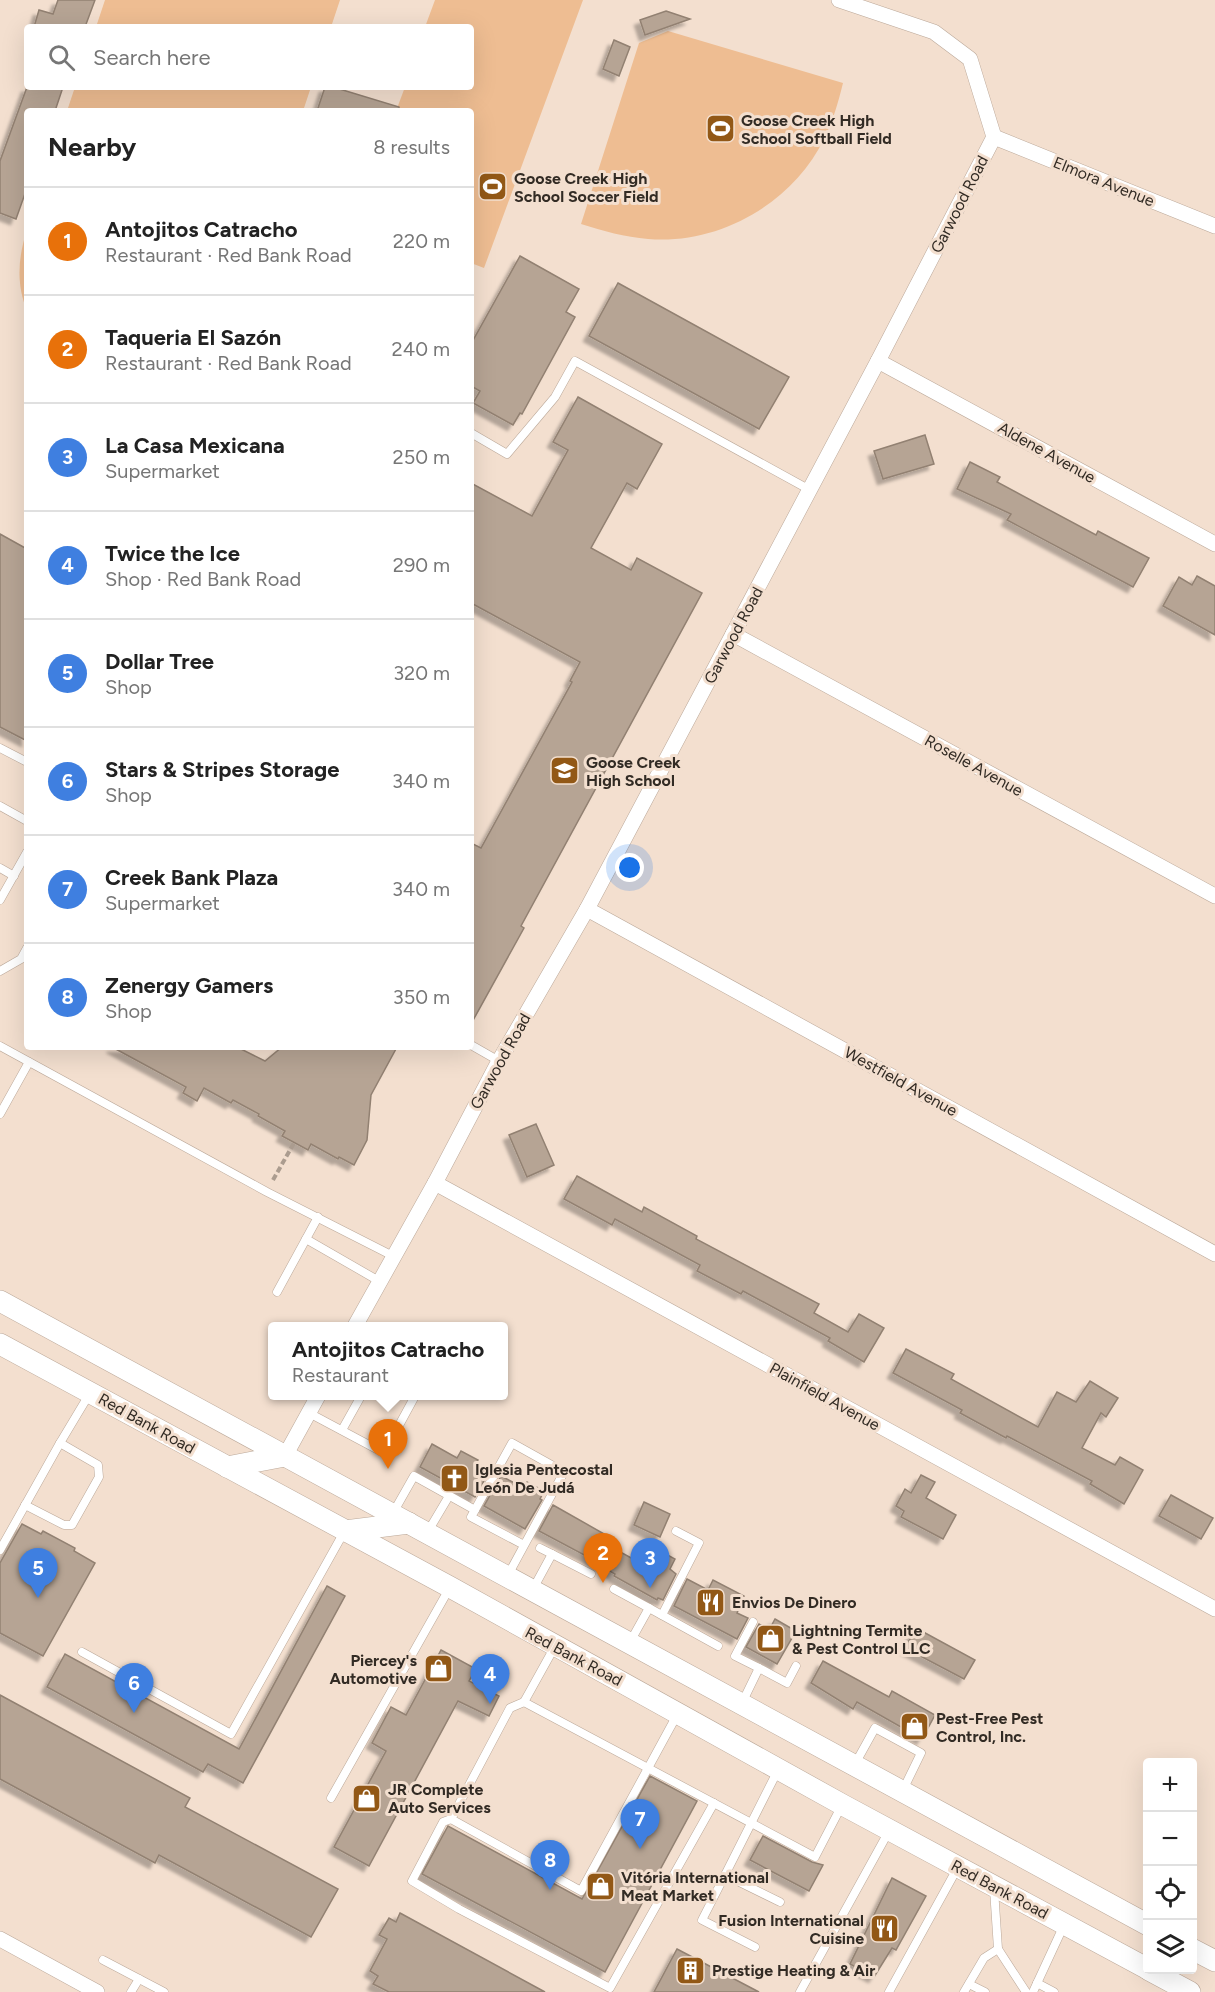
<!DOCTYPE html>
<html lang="en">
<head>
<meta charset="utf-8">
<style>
	body { margin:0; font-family:Figtree,sans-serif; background:#f2f2f2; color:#222 }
	.controls { position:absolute; right:18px; bottom:18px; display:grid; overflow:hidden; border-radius:6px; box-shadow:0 6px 24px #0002 }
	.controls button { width:54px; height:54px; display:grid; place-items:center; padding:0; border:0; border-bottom:2px solid #e0e0e0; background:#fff; color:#222; font:30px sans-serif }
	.you { position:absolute; left:630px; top:868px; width:21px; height:21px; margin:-15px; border:4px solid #fff; border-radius:50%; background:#1a73e8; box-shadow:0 0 0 9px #1a73e833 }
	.badge { display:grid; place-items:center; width:39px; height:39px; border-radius:50%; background:#b45309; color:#fff; font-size:20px; font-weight:700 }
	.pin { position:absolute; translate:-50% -50px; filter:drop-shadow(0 2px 3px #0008) }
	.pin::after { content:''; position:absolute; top:32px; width:21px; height:18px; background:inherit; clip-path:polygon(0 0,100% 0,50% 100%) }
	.popup { position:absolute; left:268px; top:1322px; width:240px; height:78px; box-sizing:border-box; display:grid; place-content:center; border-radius:6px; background:#fff; filter:drop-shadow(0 2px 4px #0005); font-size:20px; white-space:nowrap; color:#767676 }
	.popup b { font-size:22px; color:#222 }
	.popup::after { content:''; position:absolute; left:50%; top:100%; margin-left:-12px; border:12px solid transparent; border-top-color:#fff }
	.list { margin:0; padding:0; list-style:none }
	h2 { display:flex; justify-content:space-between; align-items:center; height:78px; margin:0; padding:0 24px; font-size:26px }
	h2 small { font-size:20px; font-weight:400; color:#767676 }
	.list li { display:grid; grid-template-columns:39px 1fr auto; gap:18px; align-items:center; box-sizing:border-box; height:108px; padding:0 24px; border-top:2px solid #e0e0e0 }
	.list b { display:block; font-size:22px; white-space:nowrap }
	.list p { margin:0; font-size:20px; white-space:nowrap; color:#767676 }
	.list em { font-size:20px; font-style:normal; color:#767676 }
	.icon { flex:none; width:33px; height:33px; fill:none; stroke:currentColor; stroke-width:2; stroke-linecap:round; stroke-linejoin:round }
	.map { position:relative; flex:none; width:1215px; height:1992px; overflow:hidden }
	.search { position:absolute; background:#fff; box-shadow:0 6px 24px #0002; left:24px; top:24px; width:450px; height:66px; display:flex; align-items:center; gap:15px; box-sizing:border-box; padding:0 21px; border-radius:6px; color:#767676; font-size:22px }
	.panel { position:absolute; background:#fff; box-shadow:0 6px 24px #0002; left:24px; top:108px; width:450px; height:942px; border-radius:6px }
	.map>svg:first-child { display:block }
</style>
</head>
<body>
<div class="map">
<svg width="1215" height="1992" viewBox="0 0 1215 1992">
	<defs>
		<filter id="shadow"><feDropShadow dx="-5.5" dy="5.5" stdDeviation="1.5" flood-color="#0004"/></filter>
	</defs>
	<rect width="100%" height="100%" fill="#f3dfcf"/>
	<!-- green -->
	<g fill="#eebd92">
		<path d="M 105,0 L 340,0 L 331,27 L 96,27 Z"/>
		<path d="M 435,0 L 583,0 L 484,268 L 471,263 L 471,111 L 396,111 L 405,87 L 471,87 L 471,27 L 425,27 Z"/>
		<path d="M 668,31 L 843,83 C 838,103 833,121 824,139 C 793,203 719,245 648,239 C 625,237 603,231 581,224 L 639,43 Z"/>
		<path d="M 75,87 L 311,87 L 303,111 L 67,111 Z"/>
		<path d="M 27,230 L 27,311 C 16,284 18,257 27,230 Z"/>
	</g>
	<!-- building -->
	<g fill="#b6a494" stroke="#928172" stroke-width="1.5" filter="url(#shadow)">
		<path d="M 58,0 L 95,0 L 85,27 L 34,27 L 39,10 L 53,14 Z"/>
		<path d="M 666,11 L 690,19 L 645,35 L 640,20 Z"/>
		<path d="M 614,40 L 630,47 L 619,76 L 603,69 Z"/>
		<path d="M 27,87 L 63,87 L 55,111 L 27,111 L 27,188 L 16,219 L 0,213 L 0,161 Z"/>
		<path d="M 325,87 L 333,87 L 399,107 L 399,111 L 317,111 Z"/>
		<path d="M 520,256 L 579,289 L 566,312 L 575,317 L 522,414 L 520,413 L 513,425 L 473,403 L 480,391 L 471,386 L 471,344 Z"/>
		<path d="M 618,283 L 789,377 L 759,429 L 589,336 Z"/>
		<path d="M 578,397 L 662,444 L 637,489 L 627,483 L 591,548 L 631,570 L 637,558 L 702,593 L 521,926 L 524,928 L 471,1024 L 471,843 L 481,848 L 572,682 L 570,681 L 580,662 L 471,603 L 471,483 L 532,516 L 568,450 L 553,442 Z"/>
		<path d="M 925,435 L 934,464 L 883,479 L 874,451 Z"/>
		<path d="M 970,462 L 1000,477 L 997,482 L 1096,535 L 1098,531 L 1149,558 L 1133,587 L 1007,520 L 1011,514 L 957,489 Z"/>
		<path d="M 0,534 L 27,549 L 27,741 L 0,727 Z"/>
		<path d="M 1197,576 L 1215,586 L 1215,635 L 1163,606 L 1179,577 L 1192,585 Z"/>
		<path d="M 112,1047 L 237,1047 L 265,1061 L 282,1047 L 397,1047 L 371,1095 L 367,1140 L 354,1165 L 339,1157 L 338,1159 L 311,1144 L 308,1150 L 282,1136 L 285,1131 L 258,1116 L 259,1114 L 233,1100 L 231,1103 L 204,1088 L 197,1101 L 183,1093 L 186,1087 Z"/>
		<path d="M 536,1124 L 554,1165 L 527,1177 L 509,1135 Z"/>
		<path d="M 577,1176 L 642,1212 L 644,1207 L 697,1236 L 696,1239 L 819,1304 L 814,1313 L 848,1332 L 859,1314 L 884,1328 L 864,1362 L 828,1341 L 830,1338 L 743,1291 L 741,1294 L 697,1271 L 700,1265 L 615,1219 L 612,1225 L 564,1199 Z"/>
		<path d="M 906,1349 L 954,1374 L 951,1379 L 1038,1427 L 1057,1392 L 1076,1402 L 1090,1381 L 1118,1398 L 1106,1417 L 1101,1413 L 1082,1448 L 1115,1465 L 1120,1457 L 1143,1470 L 1124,1504 L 1090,1484 L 1092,1481 L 1007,1436 L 1006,1438 L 960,1413 L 962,1410 L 893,1373 Z"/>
		<path d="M 432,1444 L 457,1458 L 461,1451 L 478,1460 L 476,1463 L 490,1470 L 475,1497 L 420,1467 Z"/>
		<path d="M 921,1475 L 935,1482 L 926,1498 L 956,1515 L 943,1539 L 901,1517 L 904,1511 L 896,1506 L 905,1489 L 911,1493 Z"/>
		<path d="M 501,1476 L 524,1488 L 527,1482 L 544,1491 L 540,1499 L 542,1500 L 525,1529 L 484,1506 Z"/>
		<path d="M 1171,1495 L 1213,1518 L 1201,1539 L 1159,1516 Z"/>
		<path d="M 644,1502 L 670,1514 L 660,1537 L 634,1525 Z"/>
		<path d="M 553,1505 L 606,1535 L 602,1542 L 633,1559 L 644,1542 L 675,1559 L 670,1569 L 676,1574 L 663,1600 L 658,1598 L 657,1600 L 614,1576 L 615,1574 L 606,1569 L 607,1567 L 539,1531 Z"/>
		<path d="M 22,1524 L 41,1534 L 43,1531 L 75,1548 L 74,1551 L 95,1563 L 43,1656 L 0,1633 L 0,1563 Z"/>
		<path d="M 687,1579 L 708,1590 L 713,1580 L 744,1596 L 737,1613 L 748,1618 L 737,1639 L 674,1606 Z"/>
		<path d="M 327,1586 L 345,1596 L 243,1783 L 208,1764 L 203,1772 L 47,1687 L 65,1654 L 239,1749 Z"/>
		<path d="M 775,1619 L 796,1631 L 777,1664 L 746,1647 L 759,1624 L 769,1630 Z"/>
		<path d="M 916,1628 L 975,1660 L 964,1679 L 905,1648 Z"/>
		<path d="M 441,1650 L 476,1669 L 469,1681 L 499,1696 L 489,1716 L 458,1701 L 369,1866 L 334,1847 L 386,1751 L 372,1743 L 391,1707 L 406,1715 Z"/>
		<path d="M 823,1661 L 889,1697 L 892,1691 L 935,1715 L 922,1739 L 857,1702 L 853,1709 L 811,1683 Z"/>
		<path d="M 0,1695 L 190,1798 L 185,1807 L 338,1889 L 311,1937 L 159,1855 L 155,1863 L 0,1779 Z"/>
		<path d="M 650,1776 L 697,1801 L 605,1972 L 422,1874 L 448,1826 L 582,1899 Z"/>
		<path d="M 763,1836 L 812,1862 L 823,1865 L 809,1891 L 750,1860 Z"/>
		<path d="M 892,1878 L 926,1896 L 896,1950 L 892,1948 L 874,1977 L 850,1964 Z"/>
		<path d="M 400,1913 L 545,1992 L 389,1992 L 373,1984 L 378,1976 L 370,1971 L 387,1939 L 379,1935 L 389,1918 L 396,1922 Z"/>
		<path d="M 677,1949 L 759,1992 L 654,1992 Z"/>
	</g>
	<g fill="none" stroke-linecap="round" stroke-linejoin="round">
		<defs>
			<g id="lane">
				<path d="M 471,433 L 507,454 L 555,397 L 575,361 L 810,490"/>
				<path d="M 0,748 L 27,762"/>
				<path d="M 0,806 L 27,821"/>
				<path d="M 0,868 L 14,876"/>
				<path d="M 0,900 L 27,852"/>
				<path d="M 0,971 L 21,959 L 27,948"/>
				<path d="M 471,1045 L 499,1061"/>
				<path d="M 0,1046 L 267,1192 L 393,1256"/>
				<path d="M 0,1114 L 29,1062"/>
				<path d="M 306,1239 L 379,1281"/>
				<path d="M 277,1292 L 318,1217"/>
				<path d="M 309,1413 L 384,1453 L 415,1396"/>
				<path d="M 342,1430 L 361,1396"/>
				<path d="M 25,1505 L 64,1525 L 72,1525 L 99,1477 L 98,1465 L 60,1443"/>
				<path d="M 393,1513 L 414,1476 L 475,1510"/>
				<path d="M 427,1533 L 449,1496"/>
				<path d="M 540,1548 L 552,1554"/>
				<path d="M 0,1550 L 60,1443 L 90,1393"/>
				<path d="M 508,1575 L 564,1472 L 512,1443 L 471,1517 L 524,1545"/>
				<path d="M 533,1589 L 552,1554 L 591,1574"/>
				<path d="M 614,1589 L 649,1608 L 630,1642"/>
				<path d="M 649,1608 L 718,1646"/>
				<path d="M 662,1615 L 699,1543 L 676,1531"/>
				<path d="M 554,1648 L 524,1702 L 510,1708 L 451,1819 L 443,1822 L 412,1881 L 459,1909 L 610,1988 L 714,1803"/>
				<path d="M 82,1652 L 231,1734 L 344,1532"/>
				<path d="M 759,1668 L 787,1683 L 796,1666"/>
				<path d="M 524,1702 L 815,1857 L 841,1807"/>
				<path d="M 742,1703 L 759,1668 L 735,1656 L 753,1622"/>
				<path d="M 855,1764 L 875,1728 L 921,1753 L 903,1790"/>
				<path d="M 778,1770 L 725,1875 L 780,1902"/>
				<path d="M 331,1798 L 449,1589"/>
				<path d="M 451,1819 L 581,1891 L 677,1715"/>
				<path d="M 725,1875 L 702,1920 L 755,1947"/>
				<path d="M 994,1889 L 998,1949 L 1026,1992"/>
				<path d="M 103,1960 L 164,1992"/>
				<path d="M 1037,1983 L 1054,1992"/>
				<path d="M 969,1984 L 985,1992"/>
				<path d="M 131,1992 L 139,1979"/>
				<path d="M 800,1992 L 889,1831"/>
				<path d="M 889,1992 L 958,1867"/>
				<path d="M 964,1992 L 984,1958 L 998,1949"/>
				<path d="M 1033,1992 L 1064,1925"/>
			</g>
			<g id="street">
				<path d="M 994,137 L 1215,226"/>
				<path d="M 878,361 L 1215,544"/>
				<path d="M 733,634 L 1215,896"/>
				<path d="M 587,909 L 1215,1254"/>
				<path d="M 435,1183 L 1215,1609"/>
				<path d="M 355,1326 L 435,1183 L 499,1061 L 587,909 L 878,361 L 994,137 L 970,59 L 934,32 L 839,0"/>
				<path d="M 285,1456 L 318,1396"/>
				<path d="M 0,1939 L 97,1992"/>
			</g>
			<g id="secondary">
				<path d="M 0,1301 L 1148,1925"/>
				<path d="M 0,1344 L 450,1587 L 843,1805 L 1148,1969"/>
				<path d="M 227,1467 L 285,1456"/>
				<path d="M 345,1531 L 409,1523"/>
				<path d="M 1192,1949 L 1215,1961"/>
				<path d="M 1149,1970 L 1190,1992"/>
			</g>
		</defs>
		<!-- lane casing -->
		<use href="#lane" stroke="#bba899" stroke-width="9"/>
		<!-- street casing -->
		<use href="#street" stroke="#bba899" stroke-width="16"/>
		<!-- secondary casing -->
		<use href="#secondary" stroke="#bba899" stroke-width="22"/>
		<!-- path -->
		<path stroke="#ab9c8f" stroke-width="4" stroke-dasharray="6 3" stroke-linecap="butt" d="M 273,1180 L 294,1143"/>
		<!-- lane -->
		<use href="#lane" stroke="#fff" stroke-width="8"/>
		<!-- street -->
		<use href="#street" stroke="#fff" stroke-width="15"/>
		<!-- secondary -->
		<use href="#secondary" stroke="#fff" stroke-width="21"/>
	</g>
	<!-- icons -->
	<defs>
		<symbol id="stadium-square" viewBox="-11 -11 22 22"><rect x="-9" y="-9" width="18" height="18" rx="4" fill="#925816" stroke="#f3dfcf"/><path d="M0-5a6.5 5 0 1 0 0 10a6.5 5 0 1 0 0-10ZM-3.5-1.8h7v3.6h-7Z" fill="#fff"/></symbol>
		<symbol id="school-square" viewBox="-11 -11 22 22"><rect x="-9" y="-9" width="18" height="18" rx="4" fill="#925816" stroke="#f3dfcf"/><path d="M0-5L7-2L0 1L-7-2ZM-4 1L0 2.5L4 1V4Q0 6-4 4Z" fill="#fff"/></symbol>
		<symbol id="church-square" viewBox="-11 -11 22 22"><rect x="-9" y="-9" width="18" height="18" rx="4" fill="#925816" stroke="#f3dfcf"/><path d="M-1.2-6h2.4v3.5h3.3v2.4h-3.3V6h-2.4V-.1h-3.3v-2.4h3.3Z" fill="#fff"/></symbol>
		<symbol id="restaurant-square" viewBox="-11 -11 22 22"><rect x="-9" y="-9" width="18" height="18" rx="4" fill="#925816" stroke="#f3dfcf"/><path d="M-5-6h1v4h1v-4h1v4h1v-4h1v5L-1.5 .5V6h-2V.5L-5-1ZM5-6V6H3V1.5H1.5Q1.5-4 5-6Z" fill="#fff"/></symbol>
		<symbol id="shop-square" viewBox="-11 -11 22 22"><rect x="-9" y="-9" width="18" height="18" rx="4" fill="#925816" stroke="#f3dfcf"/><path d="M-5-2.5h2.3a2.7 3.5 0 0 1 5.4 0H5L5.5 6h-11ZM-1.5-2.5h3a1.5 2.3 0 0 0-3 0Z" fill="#fff"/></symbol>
		<symbol id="building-square" viewBox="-11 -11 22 22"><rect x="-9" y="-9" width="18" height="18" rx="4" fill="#925816" stroke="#f3dfcf"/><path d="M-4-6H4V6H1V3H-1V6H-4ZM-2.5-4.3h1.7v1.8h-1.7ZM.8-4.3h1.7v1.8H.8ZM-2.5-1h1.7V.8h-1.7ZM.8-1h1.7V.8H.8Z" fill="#fff"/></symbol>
	</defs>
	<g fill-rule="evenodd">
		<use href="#stadium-square" x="704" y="112" width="33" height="33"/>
		<use href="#stadium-square" x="476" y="170" width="33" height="33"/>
		<use href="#school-square" x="548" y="754" width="33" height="33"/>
		<use href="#church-square" x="438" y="1462" width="33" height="33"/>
		<use href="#restaurant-square" x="694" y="1586" width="33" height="33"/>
		<use href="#shop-square" x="754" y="1622" width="33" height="33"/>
		<use href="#shop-square" x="422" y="1652" width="33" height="33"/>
		<use href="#shop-square" x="898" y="1710" width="33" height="33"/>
		<use href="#shop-square" x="350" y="1782" width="33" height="33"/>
		<use href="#shop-square" x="584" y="1870" width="33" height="33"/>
		<use href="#restaurant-square" x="868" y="1912" width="33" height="33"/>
		<use href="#building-square" x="674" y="1954" width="33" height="33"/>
	</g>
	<g text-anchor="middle" stroke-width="6" stroke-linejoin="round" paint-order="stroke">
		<!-- poi labels -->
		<g font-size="16" font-weight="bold" fill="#322b24" stroke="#f3dfcf" text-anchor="start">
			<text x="741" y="126">Goose Creek High<tspan x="741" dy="18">School Softball Field</tspan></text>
			<text x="514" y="184">Goose Creek High<tspan x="514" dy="18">School Soccer Field</tspan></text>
			<text x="586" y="768">Goose Creek<tspan x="586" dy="18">High School</tspan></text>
			<text x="475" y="1475">Iglesia Pentecostal<tspan x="475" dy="18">León De Judá</tspan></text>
			<text x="732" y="1608">Envios De Dinero</text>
			<text x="792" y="1636">Lightning Termite<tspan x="792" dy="18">&amp; Pest Control LLC</tspan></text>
			<text x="417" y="1666" text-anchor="end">Piercey's<tspan x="417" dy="18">Automotive</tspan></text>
			<text x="936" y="1724">Pest-Free Pest<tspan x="936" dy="18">Control, Inc.</tspan></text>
			<text x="388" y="1795">JR Complete<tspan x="388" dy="18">Auto Services</tspan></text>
			<text x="621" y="1883">Vitória International<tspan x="621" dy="18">Meat Market</tspan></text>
			<text x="864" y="1926" text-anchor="end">Fusion International<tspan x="864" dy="18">Cuisine</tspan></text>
			<text x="712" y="1976">Prestige Heating &amp; Air</text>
		</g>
		<!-- street labels -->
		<g font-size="16" fill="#322b24" stroke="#f3dfcf">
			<text transform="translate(1104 181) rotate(22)" y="6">Elmora Avenue</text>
			<text transform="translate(959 204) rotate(-63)" y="6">Garwood Road</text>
			<text transform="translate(1047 452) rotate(29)" y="6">Aldene Avenue</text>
			<text transform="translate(733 635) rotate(-62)" y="6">Garwood Road</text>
			<text transform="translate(974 765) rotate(29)" y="6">Roselle Avenue</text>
			<text transform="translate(500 1061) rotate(-61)" y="6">Garwood Road</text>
			<text transform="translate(901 1081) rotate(29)" y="6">Westfield Avenue</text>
			<text transform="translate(825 1396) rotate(29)" y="6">Plainfield Avenue</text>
			<text transform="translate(147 1423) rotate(29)" y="6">Red Bank Road</text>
			<text transform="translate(574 1656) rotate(28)" y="6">Red Bank Road</text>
			<text transform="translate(1000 1889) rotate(28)" y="6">Red Bank Road</text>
		</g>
	</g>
</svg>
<div class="controls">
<button>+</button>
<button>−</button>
<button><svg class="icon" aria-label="locate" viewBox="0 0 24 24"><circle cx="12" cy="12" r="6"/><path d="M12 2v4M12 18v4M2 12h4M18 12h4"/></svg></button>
<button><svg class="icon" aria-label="layers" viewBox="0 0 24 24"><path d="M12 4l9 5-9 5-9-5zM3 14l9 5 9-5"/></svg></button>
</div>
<div class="you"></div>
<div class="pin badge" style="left:388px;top:1469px;background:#e8710a">1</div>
<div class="popup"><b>Antojitos Catracho</b>Restaurant</div>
<div class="pin badge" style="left:603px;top:1583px;background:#e8710a">2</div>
<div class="pin badge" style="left:650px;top:1588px;background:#3f7fe0">3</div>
<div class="pin badge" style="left:490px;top:1704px;background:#3f7fe0">4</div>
<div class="pin badge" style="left:38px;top:1598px;background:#3f7fe0">5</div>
<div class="pin badge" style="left:134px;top:1713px;background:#3f7fe0">6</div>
<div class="pin badge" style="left:640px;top:1849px;background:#3f7fe0">7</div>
<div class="pin badge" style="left:550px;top:1890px;background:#3f7fe0">8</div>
<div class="search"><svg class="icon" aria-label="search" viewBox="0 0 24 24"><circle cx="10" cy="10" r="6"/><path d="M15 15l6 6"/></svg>Search here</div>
<section class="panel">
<h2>Nearby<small>8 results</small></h2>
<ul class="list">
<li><span class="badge" style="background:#e8710a">1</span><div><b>Antojitos Catracho</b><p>Restaurant · Red Bank Road</p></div><em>220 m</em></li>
<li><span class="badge" style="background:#e8710a">2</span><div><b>Taqueria El Sazón</b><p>Restaurant · Red Bank Road</p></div><em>240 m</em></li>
<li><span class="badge" style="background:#3f7fe0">3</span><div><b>La Casa Mexicana</b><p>Supermarket</p></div><em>250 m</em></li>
<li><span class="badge" style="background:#3f7fe0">4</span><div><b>Twice the Ice</b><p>Shop · Red Bank Road</p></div><em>290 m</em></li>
<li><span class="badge" style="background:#3f7fe0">5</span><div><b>Dollar Tree</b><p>Shop</p></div><em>320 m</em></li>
<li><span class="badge" style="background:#3f7fe0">6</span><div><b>Stars &amp; Stripes Storage</b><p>Shop</p></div><em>340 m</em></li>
<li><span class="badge" style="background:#3f7fe0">7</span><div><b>Creek Bank Plaza</b><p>Supermarket</p></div><em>340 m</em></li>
<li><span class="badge" style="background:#3f7fe0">8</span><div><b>Zenergy Gamers</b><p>Shop</p></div><em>350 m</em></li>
</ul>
</section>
</div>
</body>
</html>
